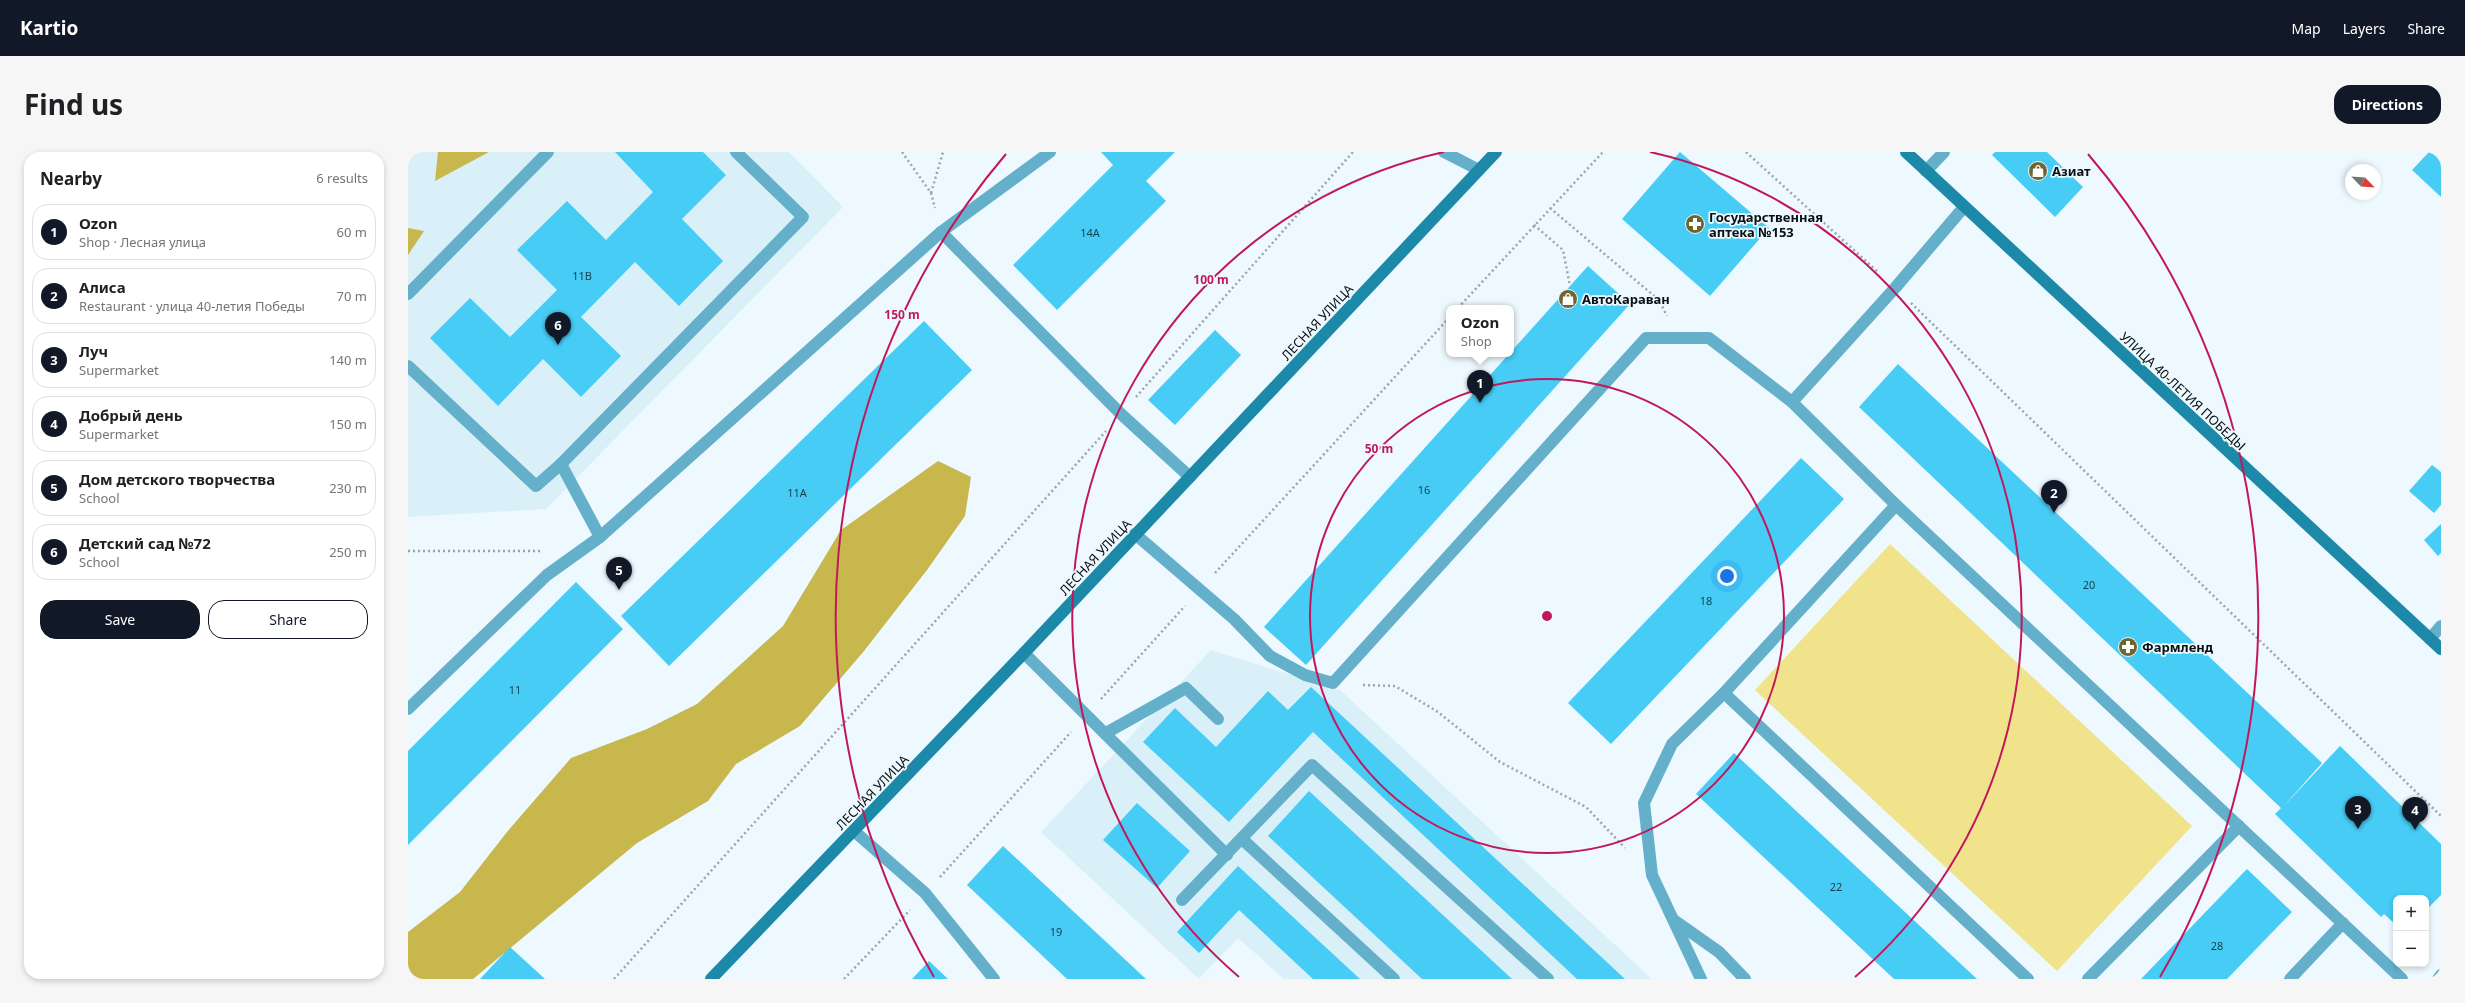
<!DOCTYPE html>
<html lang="en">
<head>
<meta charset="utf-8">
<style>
	body { margin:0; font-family:"Noto Sans",sans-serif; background:#f6f6f6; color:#202124 }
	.controls { position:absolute; right:12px; bottom:12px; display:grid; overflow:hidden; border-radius:8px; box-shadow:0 2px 6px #0003 }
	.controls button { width:36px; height:36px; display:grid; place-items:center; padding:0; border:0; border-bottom:1px solid #e0e0e0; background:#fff; color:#202124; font:20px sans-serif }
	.compass { position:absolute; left:1937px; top:12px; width:36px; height:36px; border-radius:50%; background:#fff; box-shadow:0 2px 6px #0003; rotate:115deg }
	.you { position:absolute; left:1319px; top:424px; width:14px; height:14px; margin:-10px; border:3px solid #fff; border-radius:50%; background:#1a73e8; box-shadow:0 0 0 6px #1a73e833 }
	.badge { display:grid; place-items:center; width:26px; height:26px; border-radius:50%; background:#111827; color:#fff; font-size:13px; font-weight:700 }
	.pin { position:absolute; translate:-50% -33px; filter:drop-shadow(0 1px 2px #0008) }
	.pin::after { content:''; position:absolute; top:21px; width:14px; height:12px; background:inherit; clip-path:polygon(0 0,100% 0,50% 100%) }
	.popup { position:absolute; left:1038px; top:153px; width:68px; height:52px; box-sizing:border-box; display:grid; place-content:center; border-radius:8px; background:#fff; filter:drop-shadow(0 1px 3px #0005); font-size:13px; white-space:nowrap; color:#757577 }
	.popup b { font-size:15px; color:#202124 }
	.popup::after { content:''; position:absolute; left:50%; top:100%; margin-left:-8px; border:8px solid transparent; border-top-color:#fff }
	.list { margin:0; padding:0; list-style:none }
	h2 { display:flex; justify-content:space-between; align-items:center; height:52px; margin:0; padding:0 16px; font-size:17px }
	h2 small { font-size:13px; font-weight:400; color:#757577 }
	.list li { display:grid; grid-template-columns:26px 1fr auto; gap:12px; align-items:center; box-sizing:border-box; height:56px; margin:0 8px 8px; padding:0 8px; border:1px solid #e0e0e0; border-radius:16px }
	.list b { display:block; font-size:15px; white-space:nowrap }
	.list p { margin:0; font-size:13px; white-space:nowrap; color:#757577 }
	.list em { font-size:13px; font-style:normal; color:#757577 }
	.actions { display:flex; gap:8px; padding:12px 16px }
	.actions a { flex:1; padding:9px 0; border:1px solid #111827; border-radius:16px; text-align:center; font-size:14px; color:#111827 }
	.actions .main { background:#111827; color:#fff }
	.map { position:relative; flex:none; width:2033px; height:827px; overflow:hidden; border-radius:16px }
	header { display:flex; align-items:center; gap:24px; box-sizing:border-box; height:56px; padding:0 20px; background:#111827; color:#fff }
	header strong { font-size:19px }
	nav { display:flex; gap:22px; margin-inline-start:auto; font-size:14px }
	.intro { display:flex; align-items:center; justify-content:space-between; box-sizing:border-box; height:96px; padding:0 24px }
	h1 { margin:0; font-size:28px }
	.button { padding:10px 18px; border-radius:16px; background:#111827; color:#fff; font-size:14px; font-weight:700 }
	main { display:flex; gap:24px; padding:0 24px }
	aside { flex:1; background:#fff; border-radius:16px; box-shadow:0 2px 6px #0003 }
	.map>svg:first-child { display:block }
</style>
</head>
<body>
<header>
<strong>Kartio</strong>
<nav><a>Map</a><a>Layers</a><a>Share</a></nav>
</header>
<div class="intro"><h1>Find us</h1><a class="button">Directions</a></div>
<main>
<aside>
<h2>Nearby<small>6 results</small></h2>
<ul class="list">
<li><span class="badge">1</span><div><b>Ozon</b><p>Shop · Лесная улица</p></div><em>60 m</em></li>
<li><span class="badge">2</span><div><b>Алиса</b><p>Restaurant · улица 40-летия Победы</p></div><em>70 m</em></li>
<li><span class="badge">3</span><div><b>Луч</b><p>Supermarket</p></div><em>140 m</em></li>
<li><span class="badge">4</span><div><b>Добрый день</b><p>Supermarket</p></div><em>150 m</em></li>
<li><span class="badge">5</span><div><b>Дом детского творчества</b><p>School</p></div><em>230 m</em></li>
<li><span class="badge">6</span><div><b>Детский сад №72</b><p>School</p></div><em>250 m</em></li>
</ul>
<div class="actions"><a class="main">Save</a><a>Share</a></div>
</aside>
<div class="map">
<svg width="2033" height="827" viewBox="0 0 2033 827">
	<rect width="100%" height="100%" fill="#edf9fe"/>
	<!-- built -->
	<g fill="#d9f0f8">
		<path d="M 0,0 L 381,0 L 435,55 L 138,357 L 0,365 Z"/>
		<path d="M 803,498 L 932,538 L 1244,827 L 876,827 L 830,786 L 791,827 L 633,680 Z"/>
	</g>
	<!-- green -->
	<path fill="#f0e38b" d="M 1482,392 L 1784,674 L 1649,819 L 1347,538 Z"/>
	<!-- forest -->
	<g fill="#c7b74d">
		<path d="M 30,0 L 81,0 L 27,29 Z"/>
		<path d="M 0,76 L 16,79 L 0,103 Z"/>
		<path d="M 530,309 L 563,325 L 557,364 L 519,418 L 456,499 L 392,574 L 328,612 L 300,649 L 229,691 L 65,827 L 0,827 L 0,780 L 52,740 L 99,680 L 163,606 L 239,577 L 289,552 L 375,474 L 433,378 Z"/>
	</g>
	<!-- building -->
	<g fill="#46ccf5">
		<path d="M 207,0 L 295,0 L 318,23 L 274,67 L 315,109 L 271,154 L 227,110 L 173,165 L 213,204 L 173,245 L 135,207 L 90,254 L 22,186 L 62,146 L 102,185 L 149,138 L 109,98 L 159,49 L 198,88 L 245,40 Z"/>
		<path d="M 693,0 L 767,0 L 738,29 L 758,49 L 649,158 L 605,113 L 705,13 Z"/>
		<path d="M 1272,0 L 1361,76 L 1302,144 L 1214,67 Z"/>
		<path d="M 1587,0 L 1639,0 L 1675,35 L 1647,65 L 1584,3 Z"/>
		<path d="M 2021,0 L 2033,0 L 2033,45 L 2004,18 Z"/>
		<path d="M 1180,114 L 1222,152 L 898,513 L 856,475 Z"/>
		<path d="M 516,169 L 564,218 L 261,514 L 213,464 Z"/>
		<path d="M 807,178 L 833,203 L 767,273 L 740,248 Z"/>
		<path d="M 1490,212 L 1914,611 L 1875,655 L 1932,594 L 2033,692 L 2033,743 L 2018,758 L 2018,746 L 1988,746 L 1988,773 L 1976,762 L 1973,765 L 1867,662 L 1873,656 L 1451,255 Z"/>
		<path d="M 1393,306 L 1436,347 L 1203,592 L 1160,551 Z"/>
		<path d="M 2024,313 L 2033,320 L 2033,353 L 2026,361 L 2001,339 Z"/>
		<path d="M 2033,372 L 2033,401 L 2030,404 L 2016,388 Z"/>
		<path d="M 168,430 L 215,477 L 0,693 L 0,599 Z"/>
		<path d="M 903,535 L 1217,827 L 1169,827 L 905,580 L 821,670 L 735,590 L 767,556 L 808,595 L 860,539 L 880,558 Z"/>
		<path d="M 1326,601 L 1569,827 L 1486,827 L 1288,642 Z"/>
		<path d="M 901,639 L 1104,827 L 1014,827 L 860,684 Z"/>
		<path d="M 729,651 L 782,699 L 749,736 L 695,688 Z"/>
		<path d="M 595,694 L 738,827 L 659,827 L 559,733 Z"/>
		<path d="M 830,714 L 952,827 L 905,827 L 831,758 L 791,801 L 769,780 Z"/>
		<path d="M 1839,717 L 1884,760 L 1819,827 L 1733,827 Z"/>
		<path d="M 102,795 L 137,827 L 72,827 Z"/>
		<path d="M 521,809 L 540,827 L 504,827 Z"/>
	</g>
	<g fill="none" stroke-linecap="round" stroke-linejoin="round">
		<!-- path -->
		<g stroke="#9aa5a9" stroke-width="2.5" stroke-dasharray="2 3" stroke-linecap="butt">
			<path d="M 494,0 L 523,41 L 527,56"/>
			<path d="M 1338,0 L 1470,120"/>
			<path d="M 523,41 L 535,0"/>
			<path d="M 1142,56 L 1251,148 L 1259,164"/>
			<path d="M 1126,73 L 1155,98 L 1162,134"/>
			<path d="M 1503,151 L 2033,664"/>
			<path d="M 1050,156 L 1195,0"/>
			<path d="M 728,245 L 945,0"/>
			<path d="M 0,399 L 133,399"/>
			<path d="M 807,421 L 1041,166"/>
			<path d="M 955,533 L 987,534 L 1030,560 L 1092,610 L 1178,655 L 1217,696"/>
			<path d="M 693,547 L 777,454"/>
			<path d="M 532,725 L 663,580"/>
			<path d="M 206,827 L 698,279"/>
			<path d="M 436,827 L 502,758"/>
		</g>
		<!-- lane -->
		<g stroke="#64b0ca" stroke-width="12">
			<path d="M 1036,0 L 1071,18"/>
			<path d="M 533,80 L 713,262 L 782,325"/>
			<path d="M 0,142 L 140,0"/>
			<path d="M 0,214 L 128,334 L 153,312"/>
			<path d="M 1488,353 L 1994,827"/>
			<path d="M 727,382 L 826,467 L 862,504 L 897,523 L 925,531 L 1238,186 L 1301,186 L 1384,250"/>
			<path d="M 192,385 L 153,312 L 395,65 L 328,0"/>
			<path d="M 2022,487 L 2033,474"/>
			<path d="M 616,501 L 819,703"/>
			<path d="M 1316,541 L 1620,827"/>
			<path d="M 0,557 L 139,423 L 192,385 L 533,80 L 642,0"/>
			<path d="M 698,581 L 778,536 L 810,567"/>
			<path d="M 446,679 L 517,741 L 586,827"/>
			<path d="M 834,687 L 986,827"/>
			<path d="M 774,748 L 904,613 L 1140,827"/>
			<path d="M 1267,769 L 1311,800 L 1337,827"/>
			<path d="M 1293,827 L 1244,723 L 1236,651 L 1264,592 L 1316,541 L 1488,353 L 1384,250 L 1487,136 L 1556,55"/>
			<path d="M 1680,827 L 1831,674"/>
			<path d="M 1882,827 L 1935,771"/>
			<path d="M 2030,827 L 2033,823"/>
		</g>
		<!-- street -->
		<path stroke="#64b0ca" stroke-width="12" d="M 1518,19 L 1536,0"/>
		<!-- secondary -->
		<g stroke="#1d89a8" stroke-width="12">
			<path d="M 1498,0 L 2033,497"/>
			<path d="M 303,827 L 616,501 L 1088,0"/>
		</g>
	</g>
	<!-- distance rings -->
	<g fill="none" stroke="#c2185b" stroke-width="2">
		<circle cx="1139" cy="464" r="237"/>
		<path d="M831 825A475 475 0 0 1 1036 0M1242 0A475 475 0 0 1 1447 825"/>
		<path d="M526 825A712 712 0 0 1 598 2M1680 2A712 712 0 0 1 1752 825"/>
	</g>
	<!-- icons -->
	<defs>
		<symbol id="shop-disc" viewBox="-11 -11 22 22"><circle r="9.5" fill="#6d6632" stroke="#edf9fe"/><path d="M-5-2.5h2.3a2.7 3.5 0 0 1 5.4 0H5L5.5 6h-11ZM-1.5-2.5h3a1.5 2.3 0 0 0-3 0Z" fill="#fff"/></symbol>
		<symbol id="pharmacy-disc" viewBox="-11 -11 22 22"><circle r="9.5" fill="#6d6632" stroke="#edf9fe"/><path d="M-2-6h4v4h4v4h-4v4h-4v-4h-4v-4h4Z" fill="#fff"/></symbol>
	</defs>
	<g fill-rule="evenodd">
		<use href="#shop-disc" x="1619" y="8" width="22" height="22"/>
		<use href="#pharmacy-disc" x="1276" y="61" width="22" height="22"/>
		<use href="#shop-disc" x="1149" y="136" width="22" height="22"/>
		<use href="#pharmacy-disc" x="1709" y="484" width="22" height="22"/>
	</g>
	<g text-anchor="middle" stroke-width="3.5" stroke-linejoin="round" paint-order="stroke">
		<!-- number labels -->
		<g font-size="11" fill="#183f4c">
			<text x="682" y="85">14А</text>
			<text x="174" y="128">11В</text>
			<text x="1016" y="342">16</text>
			<text x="389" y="345">11А</text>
			<text x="1681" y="437">20</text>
			<text x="1298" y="453">18</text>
			<text x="107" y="542">11</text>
			<text x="1428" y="739">22</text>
			<text x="648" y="784">19</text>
			<text x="1809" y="798">28</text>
		</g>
		<!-- poi labels -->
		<g font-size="13" font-weight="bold" fill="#091013" stroke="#edf9fe" text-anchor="start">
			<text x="1644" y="24">Азиат</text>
			<text x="1301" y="70">Государственная<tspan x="1301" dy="15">аптека №153</tspan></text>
			<text x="1174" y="152">АвтоКараван</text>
			<text x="1734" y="500">Фармленд</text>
		</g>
		<!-- street labels -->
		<g font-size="13" fill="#091013" stroke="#edf9fe">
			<text transform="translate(909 170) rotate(-47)" y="5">ЛЕСНАЯ УЛИЦА</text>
			<text transform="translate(1775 239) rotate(43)" y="5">УЛИЦА 40-ЛЕТИЯ ПОБЕДЫ</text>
			<text transform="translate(687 405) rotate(-47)" y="5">ЛЕСНАЯ УЛИЦА</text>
			<text transform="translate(464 640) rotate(-46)" y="5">ЛЕСНАЯ УЛИЦА</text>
		</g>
	</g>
	<circle cx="1139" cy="464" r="6" fill="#c2185b" stroke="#edf9fe" stroke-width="2"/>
	<g font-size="12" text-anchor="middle" font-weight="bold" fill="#c2185b" stroke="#edf9fe" stroke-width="3.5" stroke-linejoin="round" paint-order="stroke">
		<text x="803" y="132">100 m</text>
		<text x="494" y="167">150 m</text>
		<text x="971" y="301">50 m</text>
	</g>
</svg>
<div class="controls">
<button>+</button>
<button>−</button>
</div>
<svg class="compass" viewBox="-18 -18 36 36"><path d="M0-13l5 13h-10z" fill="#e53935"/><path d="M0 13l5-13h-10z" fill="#757577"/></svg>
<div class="you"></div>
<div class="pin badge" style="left:1072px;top:251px">1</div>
<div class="popup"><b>Ozon</b>Shop</div>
<div class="pin badge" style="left:1646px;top:361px">2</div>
<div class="pin badge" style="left:1950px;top:677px">3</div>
<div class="pin badge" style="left:2007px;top:678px">4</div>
<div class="pin badge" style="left:211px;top:438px">5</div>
<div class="pin badge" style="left:150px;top:193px">6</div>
</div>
</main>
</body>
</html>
